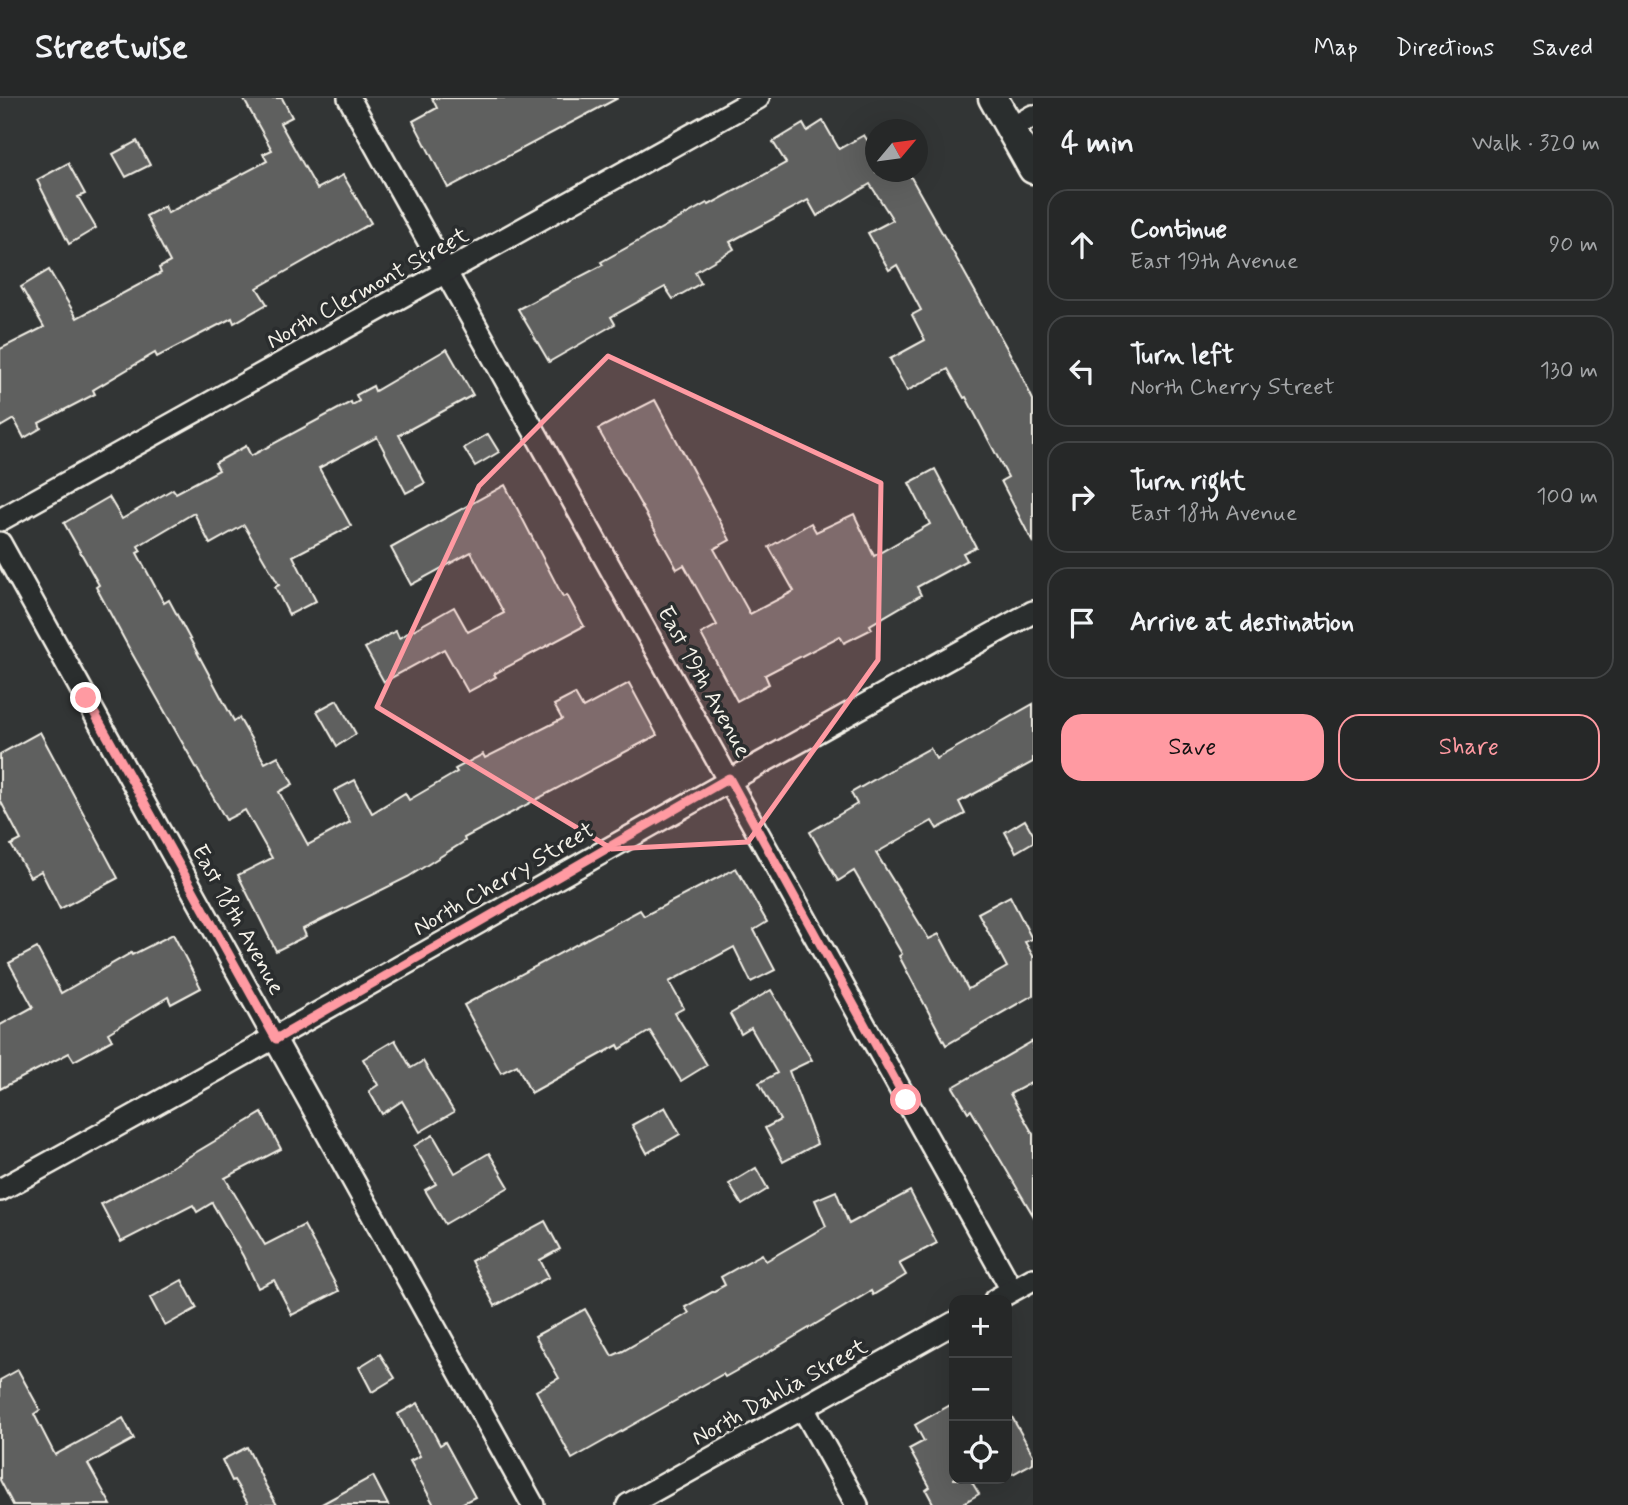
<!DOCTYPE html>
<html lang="en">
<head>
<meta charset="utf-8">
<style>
	body { margin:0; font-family:Mynerve,sans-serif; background:#2e3030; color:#f1f3f6 }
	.controls { position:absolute; right:21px; bottom:21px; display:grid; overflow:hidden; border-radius:14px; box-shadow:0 7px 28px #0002 }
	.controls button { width:63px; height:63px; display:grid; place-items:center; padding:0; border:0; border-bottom:2px solid #424445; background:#262828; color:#f1f3f6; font:35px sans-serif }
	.compass { position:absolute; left:865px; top:21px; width:63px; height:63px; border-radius:50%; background:#262828; box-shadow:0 7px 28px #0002; rotate:61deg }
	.stop { position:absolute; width:21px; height:21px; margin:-16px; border:5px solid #ff9aa2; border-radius:50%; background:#fff }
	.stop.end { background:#ff9aa2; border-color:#fff; box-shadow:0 2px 7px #0008 }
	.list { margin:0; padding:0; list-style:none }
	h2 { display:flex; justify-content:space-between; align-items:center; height:91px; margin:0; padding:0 28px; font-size:30px }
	h2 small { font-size:23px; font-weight:400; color:#a4a6a8 }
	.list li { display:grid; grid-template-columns:46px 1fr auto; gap:21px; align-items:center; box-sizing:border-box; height:112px; margin:0 14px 14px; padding:0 14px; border:2px solid #424445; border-radius:21px }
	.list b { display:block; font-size:26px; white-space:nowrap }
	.list p { margin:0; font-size:23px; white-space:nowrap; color:#a4a6a8 }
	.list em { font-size:23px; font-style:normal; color:#a4a6a8 }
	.actions { display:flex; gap:14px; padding:21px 28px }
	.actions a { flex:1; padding:16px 0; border:2px solid #ff9aa2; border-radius:21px; text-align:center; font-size:24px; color:#ff9aa2 }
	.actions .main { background:#ff9aa2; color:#111 }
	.icon { flex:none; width:38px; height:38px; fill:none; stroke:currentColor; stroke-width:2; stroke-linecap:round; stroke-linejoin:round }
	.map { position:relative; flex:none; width:1033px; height:1407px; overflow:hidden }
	header { display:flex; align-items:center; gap:42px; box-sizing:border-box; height:98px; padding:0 35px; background:#262828; border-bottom:2px solid #424445 }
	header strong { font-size:33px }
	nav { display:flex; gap:38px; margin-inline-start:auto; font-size:24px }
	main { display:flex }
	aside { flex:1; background:#262828 }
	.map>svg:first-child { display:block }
</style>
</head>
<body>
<header>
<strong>Streetwise</strong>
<nav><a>Map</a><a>Directions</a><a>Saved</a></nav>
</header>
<main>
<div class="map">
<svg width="1033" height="1407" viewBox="0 0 1033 1407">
	<rect width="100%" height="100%" fill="#323535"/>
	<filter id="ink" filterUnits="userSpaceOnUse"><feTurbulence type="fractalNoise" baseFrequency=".0143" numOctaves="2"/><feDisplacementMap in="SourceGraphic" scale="14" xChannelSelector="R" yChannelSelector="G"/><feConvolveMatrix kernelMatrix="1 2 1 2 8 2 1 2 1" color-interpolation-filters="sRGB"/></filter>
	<g filter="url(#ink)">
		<!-- building -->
		<g fill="#5f605f" stroke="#f4f1e8" stroke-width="2">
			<path d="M 243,0 L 282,0 L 292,19 L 280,25 L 317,91 L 343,77 L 371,125 L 257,190 L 267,206 L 234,225 L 232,220 L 157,259 L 155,255 L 93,292 L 95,296 L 39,325 L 41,330 L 24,340 L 14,321 L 0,329 L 0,251 L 44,229 L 21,189 L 49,172 L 77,220 L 161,175 L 159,170 L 170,164 L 146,118 L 165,108 L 168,115 L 267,63 L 263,56 L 272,52 Z"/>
			<path d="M 432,0 L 618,0 L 448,90 L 413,23 L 437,10 Z"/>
			<path d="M 823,23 L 839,51 L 864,37 L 876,56 L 876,74 L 908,74 L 1018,270 L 1033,302 L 1033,445 L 1001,383 L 1008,379 L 966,299 L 964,300 L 948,271 L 907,293 L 890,261 L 925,242 L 912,217 L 921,212 L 897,167 L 889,172 L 868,135 L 893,122 L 870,86 L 817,118 L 808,102 L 730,144 L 734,151 L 695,174 L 701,185 L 673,201 L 665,189 L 611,219 L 615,226 L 549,264 L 518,211 L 603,167 L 601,164 L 707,105 L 709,107 L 786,65 L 773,44 L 803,26 L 807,33 Z"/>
			<path d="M 137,43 L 150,67 L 126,79 L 113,56 Z"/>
			<path d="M 68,65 L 85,96 L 78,99 L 96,130 L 69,146 L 37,82 Z"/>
			<path d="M 447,251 L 473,297 L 399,337 L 425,385 L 406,395 L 377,339 L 319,370 L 351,428 L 293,458 L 316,503 L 289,517 L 275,489 L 279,487 L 244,427 L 210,446 L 194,415 L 138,448 L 141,453 L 137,455 L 164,505 L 169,502 L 234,623 L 239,620 L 265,665 L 278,658 L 293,686 L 279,694 L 308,747 L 350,724 L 334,693 L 355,682 L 372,715 L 405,695 L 409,702 L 457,674 L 455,671 L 483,656 L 485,660 L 562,621 L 554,607 L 575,596 L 583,610 L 629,585 L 657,637 L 464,740 L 465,743 L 408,779 L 303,831 L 306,838 L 276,853 L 238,777 L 272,760 L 245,712 L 226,722 L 130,552 L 96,489 L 99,487 L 64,425 L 109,399 L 122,421 L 173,391 L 176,395 L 219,372 L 215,365 L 246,348 L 251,358 L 351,304 L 352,307 L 359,303 L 356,297 L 373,288 L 375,293 Z"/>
			<path d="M 655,302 L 730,442 L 714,451 L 750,516 L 794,493 L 769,449 L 811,425 L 816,434 L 854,416 L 874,458 L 930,426 L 909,385 L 935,371 L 976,449 L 963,455 L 967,462 L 917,489 L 921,497 L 870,527 L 872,531 L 844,545 L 840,538 L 765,577 L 769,586 L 737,603 L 701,536 L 717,527 L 684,467 L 677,471 L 598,331 Z"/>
			<path d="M 488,336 L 499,354 L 475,368 L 464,350 Z"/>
			<path d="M 505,387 L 563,499 L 567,497 L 584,528 L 494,576 L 496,579 L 468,594 L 444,551 L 384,584 L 365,550 L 396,533 L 399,540 L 454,509 L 468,534 L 504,515 L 471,454 L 411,487 L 391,450 Z"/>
			<path d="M 337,602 L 356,636 L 337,648 L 317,613 Z"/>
			<path d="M 1033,606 L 1033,664 L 959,704 L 965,716 L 937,731 L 932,723 L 876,755 L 929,841 L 939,836 L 968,891 L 1007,869 L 978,815 L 1010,798 L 1032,841 L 1025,844 L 1033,858 L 1033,897 L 946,947 L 899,858 L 902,856 L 854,773 L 838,783 L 810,734 L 857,706 L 851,695 L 910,661 L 930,650 L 936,661 Z"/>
			<path d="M 40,634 L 118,780 L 60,811 L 41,773 L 30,779 L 11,747 L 21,742 L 0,702 L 0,656 Z"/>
			<path d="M 1025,722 L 1033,736 L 1033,744 L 1016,754 L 1005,734 Z"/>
			<path d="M 736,770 L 767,824 L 754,832 L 775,872 L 751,884 L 734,849 L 669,884 L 684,910 L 675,915 L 707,967 L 681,983 L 650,933 L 620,951 L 618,947 L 531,995 L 517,967 L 501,975 L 464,907 L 640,812 L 644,818 Z"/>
			<path d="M 173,836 L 201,890 L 171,906 L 168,899 L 108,935 L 112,942 L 74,963 L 69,955 L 0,991 L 0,927 L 33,909 L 9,865 L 37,850 L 61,895 L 131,855 L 132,857 Z"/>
			<path d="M 771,892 L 812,962 L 789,973 L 817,1046 L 783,1064 L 765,1030 L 780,1022 L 759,985 L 777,975 L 751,930 L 741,936 L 730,916 Z"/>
			<path d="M 395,942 L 411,970 L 423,963 L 454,1014 L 420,1034 L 402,1003 L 382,1016 L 369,993 L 378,987 L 363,961 Z"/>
			<path d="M 1033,943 L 1033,984 L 1010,996 L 1033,1036 L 1033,1117 L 971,1012 L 968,1014 L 953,989 Z"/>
			<path d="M 665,1009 L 680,1036 L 647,1055 L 632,1027 Z"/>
			<path d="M 262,1015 L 281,1051 L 225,1080 L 265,1147 L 304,1127 L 339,1193 L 292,1217 L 274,1182 L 258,1190 L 243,1158 L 212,1105 L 197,1114 L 193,1107 L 121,1144 L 101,1106 L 163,1074 Z"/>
			<path d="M 433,1037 L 455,1075 L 489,1055 L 509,1089 L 445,1126 L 425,1092 L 436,1086 L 414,1048 Z"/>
			<path d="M 756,1070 L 768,1091 L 742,1107 L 729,1086 Z"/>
			<path d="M 836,1093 L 849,1126 L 910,1093 L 937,1145 L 899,1165 L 906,1177 L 873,1197 L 871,1193 L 759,1260 L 725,1279 L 723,1276 L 572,1361 L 536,1293 L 559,1280 L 535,1238 L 585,1211 L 612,1258 L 623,1253 L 689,1215 L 685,1209 L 725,1187 L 721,1179 L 762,1156 L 766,1163 L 826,1128 L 815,1102 Z"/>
			<path d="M 545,1123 L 560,1151 L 540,1162 L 549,1179 L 495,1208 L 471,1163 Z"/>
			<path d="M 182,1182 L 197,1210 L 165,1228 L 150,1200 Z"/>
			<path d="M 380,1256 L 395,1280 L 372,1294 L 359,1269 Z"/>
			<path d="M 18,1272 L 40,1312 L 34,1316 L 55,1357 L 123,1320 L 134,1341 L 88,1366 L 111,1407 L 13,1407 L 0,1382 L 0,1282 Z"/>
			<path d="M 418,1305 L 440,1347 L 445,1344 L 475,1399 L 459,1407 L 434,1407 L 410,1363 L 420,1358 L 398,1316 Z"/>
			<path d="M 954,1305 L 954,1381 L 970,1381 L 979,1396 L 960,1407 L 934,1407 L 926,1392 L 930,1389 L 909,1351 L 924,1343 L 915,1327 Z"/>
			<path d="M 1007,1310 L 1033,1357 L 1033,1365 L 1013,1376 L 1007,1365 Z"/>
			<path d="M 247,1349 L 266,1388 L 277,1407 L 249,1407 L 234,1382 L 232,1383 L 222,1362 Z"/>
			<path d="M 373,1378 L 388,1407 L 320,1407 Z"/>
		</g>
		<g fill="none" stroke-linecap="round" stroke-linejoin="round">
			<defs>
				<g id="minor">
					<path d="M 349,0 L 1012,1192"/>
					<path d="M 1010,31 L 1033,18"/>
					<path d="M 0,422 L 758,0"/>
					<path d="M 0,445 L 533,1407"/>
					<path d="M 0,1092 C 346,903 687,703 1033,514"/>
					<path d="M 995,1202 L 1033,1181"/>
					<path d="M 803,1310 L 857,1407"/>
					<path d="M 628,1407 L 954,1225"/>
				</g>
				<path id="tertiary" d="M 993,0 L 1033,71"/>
			</defs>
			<!-- minor casing -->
			<use href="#minor" stroke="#f4f1e8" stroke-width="26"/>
			<!-- tertiary casing -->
			<use href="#tertiary" stroke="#f4f1e8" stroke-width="33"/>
			<!-- minor -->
			<use href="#minor" stroke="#2a2d2e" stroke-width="21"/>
			<!-- tertiary -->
			<use href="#tertiary" stroke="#2a2d2e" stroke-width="28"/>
		</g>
	</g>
	<g fill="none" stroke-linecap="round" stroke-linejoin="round" filter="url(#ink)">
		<!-- route -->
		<path stroke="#ff9aa2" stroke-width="9" d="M 86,600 L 276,941 L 729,680 L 906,1002"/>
	</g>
	<!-- marked area -->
	<path fill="#ff9aa2" fill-opacity="0.2" stroke="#ff9aa2" stroke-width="5" stroke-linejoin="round" d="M 608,258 L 881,385 L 878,562 L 748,744 L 612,751 L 377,609 L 479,388 Z"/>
	<g text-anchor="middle" stroke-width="7" stroke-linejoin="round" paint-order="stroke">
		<!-- street labels -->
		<g font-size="23" fill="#f4f1e8" stroke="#2a2d2e">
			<text transform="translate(367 189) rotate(-29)" y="8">North Clermont Street</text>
			<text transform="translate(705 583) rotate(61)" y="8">East 19th Avenue</text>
			<text transform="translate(503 780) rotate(-30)" y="8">North Cherry Street</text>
			<text transform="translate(239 821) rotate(61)" y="8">East 18th Avenue</text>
			<text transform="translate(779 1293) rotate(-29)" y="8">North Dahlia Street</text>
		</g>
	</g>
</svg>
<div class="controls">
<button>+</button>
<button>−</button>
<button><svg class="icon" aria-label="locate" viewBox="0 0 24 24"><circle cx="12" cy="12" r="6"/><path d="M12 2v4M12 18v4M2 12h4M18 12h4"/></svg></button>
</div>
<svg class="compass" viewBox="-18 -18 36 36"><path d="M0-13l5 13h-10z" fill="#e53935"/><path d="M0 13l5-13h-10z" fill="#a4a6a8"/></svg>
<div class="stop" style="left:906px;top:1002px"></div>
<div class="stop end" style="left:86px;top:600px"></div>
</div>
<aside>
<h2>4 min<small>Walk · 320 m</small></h2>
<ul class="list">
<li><svg class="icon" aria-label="ahead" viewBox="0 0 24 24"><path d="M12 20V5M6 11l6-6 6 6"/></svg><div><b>Continue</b><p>East 19th Avenue</p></div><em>90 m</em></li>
<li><svg class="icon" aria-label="left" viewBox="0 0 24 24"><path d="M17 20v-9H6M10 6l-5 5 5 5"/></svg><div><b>Turn left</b><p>North Cherry Street</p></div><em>130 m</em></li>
<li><svg class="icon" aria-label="right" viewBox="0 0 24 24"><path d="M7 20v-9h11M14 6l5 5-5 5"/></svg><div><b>Turn right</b><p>East 18th Avenue</p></div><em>100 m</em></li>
<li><svg class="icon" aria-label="arrive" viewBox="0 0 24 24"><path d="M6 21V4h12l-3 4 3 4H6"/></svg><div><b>Arrive at destination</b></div></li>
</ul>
<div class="actions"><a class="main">Save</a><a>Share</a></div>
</aside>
</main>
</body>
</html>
